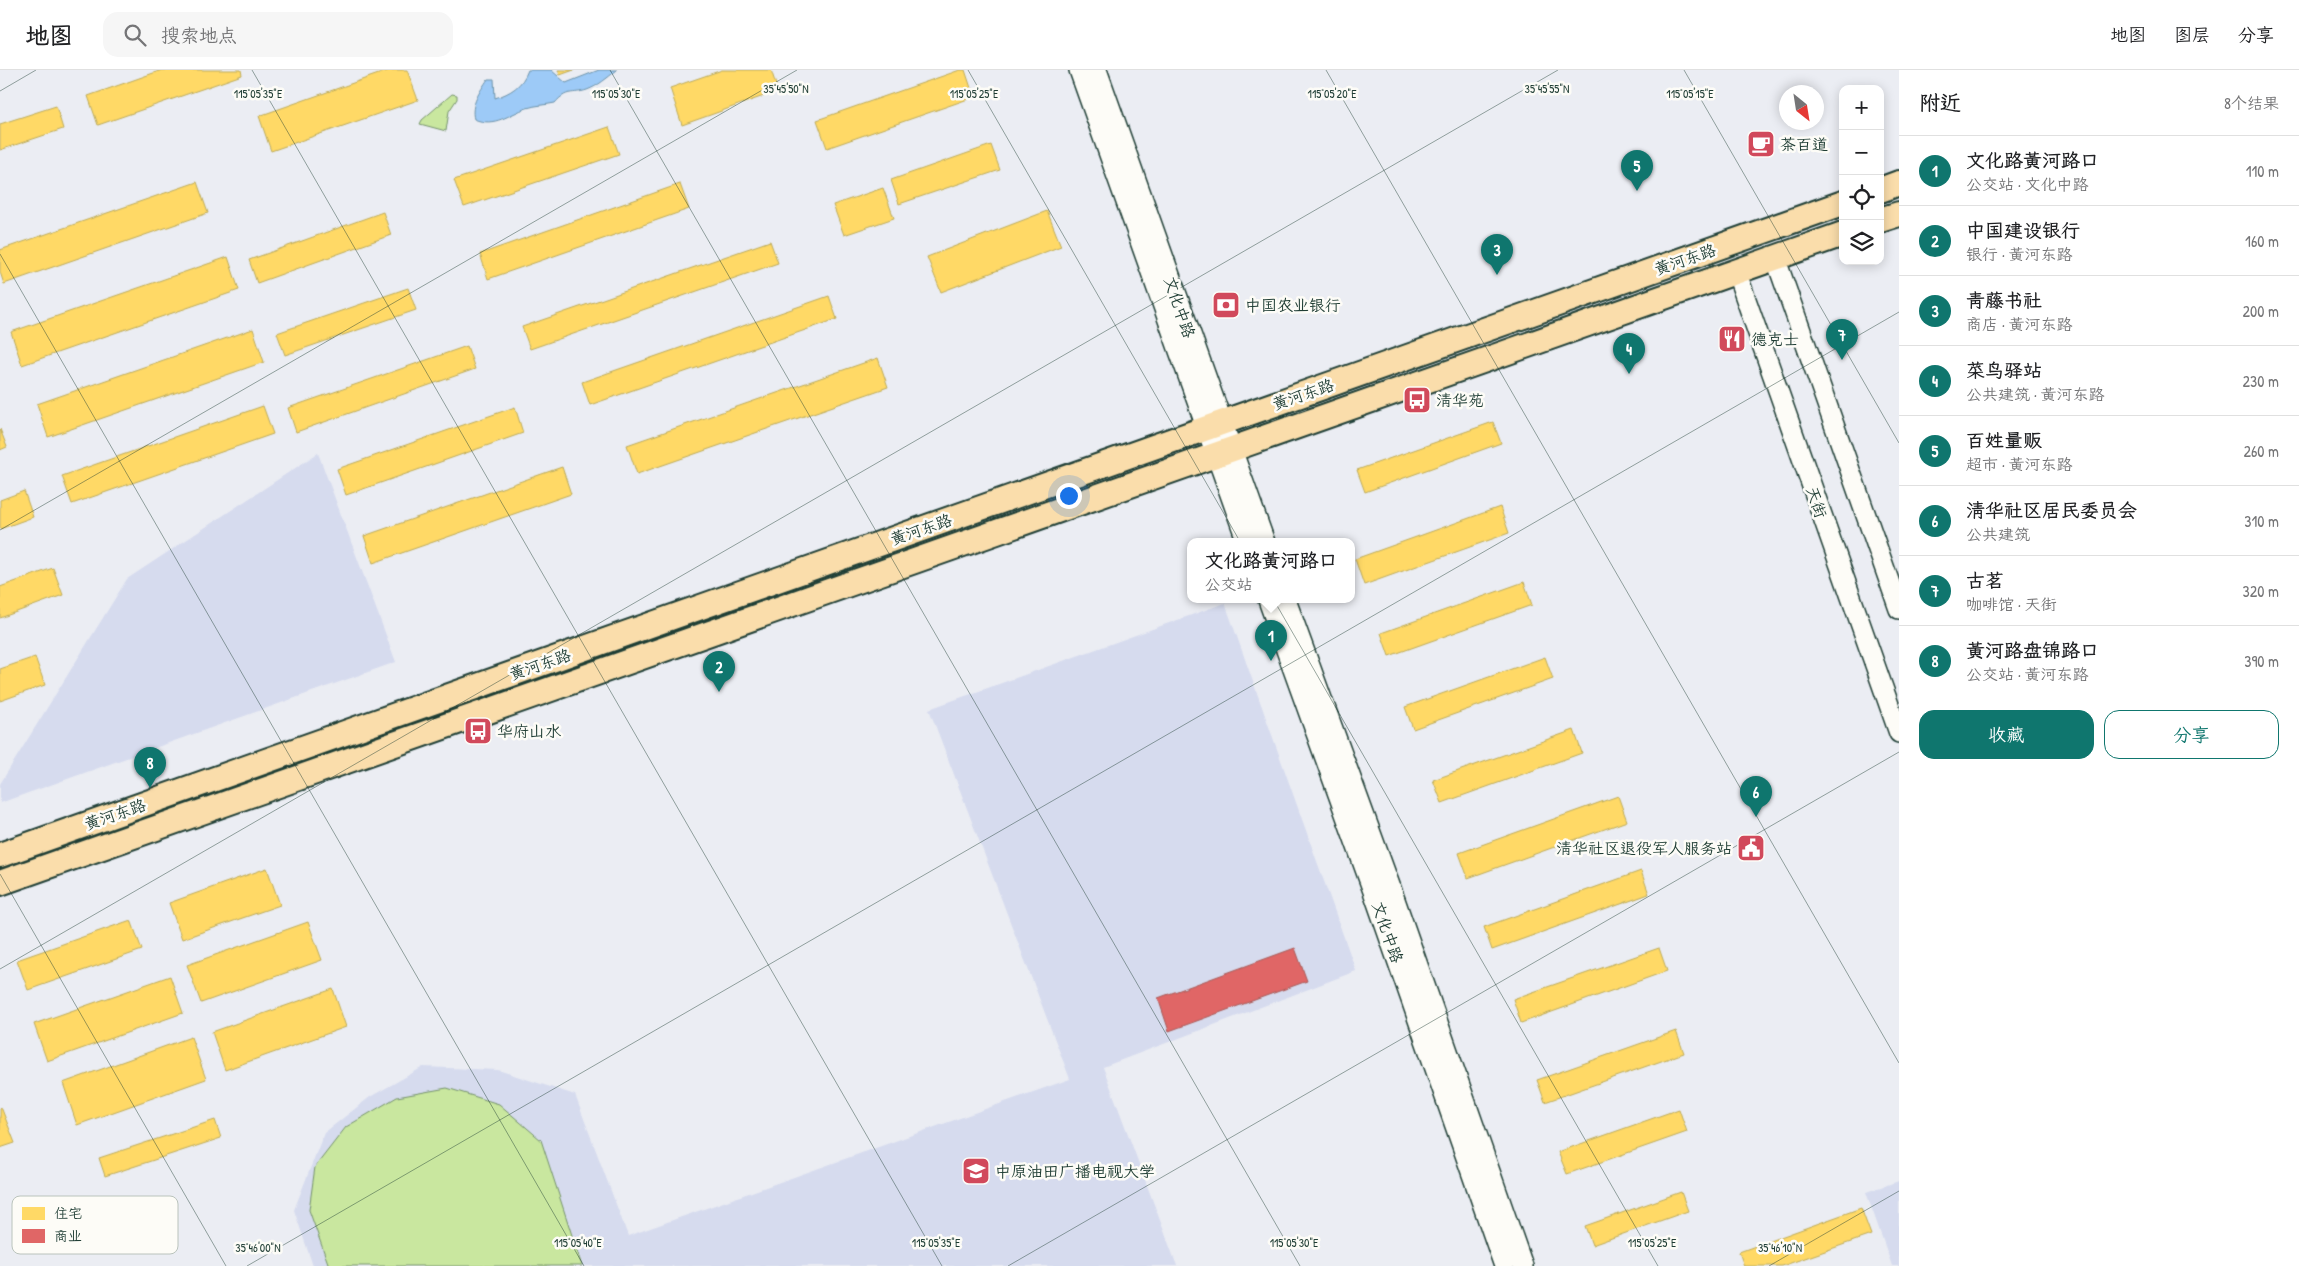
<!DOCTYPE html>
<html lang="zh">
<head>
<meta charset="utf-8">
<style>
	body { margin:0; font-family:"Patrick Hand","LXGW WenKai TC",sans-serif; background:#f6f6f6; color:#202124 }
	.controls { position:absolute; right:15px; top:15px; display:grid; overflow:hidden; border-radius:10px; box-shadow:0 2px 12px #0003 }
	.controls button { width:45px; height:45px; display:grid; place-items:center; padding:0; border:0; border-bottom:1px solid #e0e0e0; background:#fff; color:#202124; font:25px sans-serif }
	.compass { position:absolute; left:1779px; top:15px; width:45px; height:45px; border-radius:50%; background:#fff; box-shadow:0 2px 12px #0003; rotate:150deg }
	.you { position:absolute; left:1068px; top:425px; width:18px; height:18px; margin:-12px; border:4px solid #fff; border-radius:50%; background:#1a73e8; box-shadow:0 0 0 8px #1a73e833 }
	.badge { display:grid; place-items:center; width:32px; height:32px; border-radius:50%; background:#0f766e; color:#fff; font-size:16px; font-weight:700 }
	.pin { position:absolute; translate:-50% -41px; filter:drop-shadow(0 1px 2px #0008) }
	.pin::after { content:''; position:absolute; top:26px; width:18px; height:15px; background:inherit; clip-path:polygon(0 0,100% 0,50% 100%) }
	.popup { position:absolute; left:1187px; top:468px; width:168px; height:65px; box-sizing:border-box; display:grid; place-content:center; border-radius:10px; background:#fff; filter:drop-shadow(0 1px 4px #0005); font-size:16px; white-space:nowrap; color:#757577 }
	.popup b { font-size:19px; color:#202124 }
	.popup::after { content:''; position:absolute; left:50%; top:100%; margin-left:-10px; border:10px solid transparent; border-top-color:#fff }
	.list { margin:0; padding:0; list-style:none }
	h2 { display:flex; justify-content:space-between; align-items:center; height:65px; margin:0; padding:0 20px; font-size:21px }
	h2 small { font-size:16px; font-weight:400; color:#757577 }
	.list li { display:grid; grid-template-columns:32px 1fr auto; gap:15px; align-items:center; box-sizing:border-box; height:70px; padding:0 20px; border-top:1px solid #e0e0e0 }
	.list b { display:block; font-size:19px; white-space:nowrap }
	.list p { margin:0; font-size:16px; white-space:nowrap; color:#757577 }
	.list em { font-size:16px; font-style:normal; color:#757577 }
	.actions { display:flex; gap:10px; padding:15px 20px }
	.actions a { flex:1; padding:11px 0; border:1px solid #0f766e; border-radius:15px; text-align:center; font-size:18px; color:#0f766e }
	.actions .main { background:#0f766e; color:#fff }
	.icon { flex:none; width:28px; height:28px; fill:none; stroke:currentColor; stroke-width:2; stroke-linecap:round; stroke-linejoin:round }
	.map { position:relative; flex:none; width:1899px; height:1196px; overflow:hidden }
	header { display:flex; align-items:center; gap:30px; box-sizing:border-box; height:70px; padding:0 25px; background:#fff; border-bottom:1px solid #e0e0e0 }
	header strong { font-size:24px }
	nav { display:flex; gap:28px; margin-inline-start:auto; font-size:18px }
	.search { width:350px; height:45px; background:#f6f6f6; display:flex; align-items:center; gap:12px; box-sizing:border-box; padding:0 18px; border-radius:15px; color:#757577; font-size:19px }
	main { display:flex }
	aside { flex:1; background:#fff }
	.map>svg:first-child { display:block }
</style>
</head>
<body>
<header>
<strong>地图</strong>
<div class="search"><svg class="icon" aria-label="search" viewBox="0 0 24 24"><circle cx="10" cy="10" r="6"/><path d="M15 15l6 6"/></svg>搜索地点</div>
<nav><a>地图</a><a>图层</a><a>分享</a></nav>
</header>
<main>
<div class="map">
<svg width="1899" height="1196" viewBox="0 0 1899 1196">
	<rect width="100%" height="100%" fill="#ebedf3"/>
	<filter id="ink" filterUnits="userSpaceOnUse"><feTurbulence type="fractalNoise" baseFrequency=".02" numOctaves="2"/><feDisplacementMap in="SourceGraphic" scale="10" xChannelSelector="R" yChannelSelector="G"/><feConvolveMatrix kernelMatrix="1 2 1 2 8 2 1 2 1" color-interpolation-filters="sRGB"/></filter>
	<g filter="url(#ink)">
		<!-- built -->
		<g fill="#d6dbee">
			<path d="M 318,383 L 396,592 L 0,733 L 0,714 L 127,509 Z"/>
			<path d="M 1225,533 L 1356,901 L 1103,997 L 1177,1196 L 313,1196 L 294,1140 L 324,1063 L 370,1027 L 423,997 L 498,1000 L 575,1025 L 628,1166 L 1070,1009 L 929,639 Z"/>
			<path d="M 1899,1111 L 1899,1196 L 1892,1196 L 1866,1122 Z"/>
		</g>
		<!-- green -->
		<g fill="#c9e79f" stroke="#74926a">
			<path d="M 452,24 L 457,25 L 457,29 L 449,41 L 446,61 L 420,54 L 422,50 Z"/>
			<path d="M 447,1018 L 499,1034 L 541,1070 L 582,1196 L 329,1196 L 309,1140 L 315,1097 L 346,1057 L 397,1027 Z"/>
		</g>
		<!-- water -->
		<path fill="#9dcaf7" stroke="#6b92a9" d="M 528,0 L 551,0 L 566,13 L 599,0 L 617,0 C 607,8 598,16 587,20 C 572,25 567,19 555,33 C 546,35 536,35 527,38 C 509,44 495,58 474,49 C 470,35 480,21 488,9 L 494,9 L 495,28 C 511,23 522,16 528,0 Z"/>
		<!-- homes -->
		<g fill="#ffd966" stroke="#bcaa57">
			<path d="M 162,0 L 241,0 L 242,5 L 98,55 L 88,26 Z"/>
			<path d="M 390,0 L 407,0 L 418,30 L 271,81 L 259,46 Z"/>
			<path d="M 558,0 L 574,0 L 560,5 Z"/>
			<path d="M 722,0 L 771,0 L 778,21 L 682,55 L 670,18 Z"/>
			<path d="M 960,0 L 965,0 L 974,27 L 827,78 L 817,50 Z"/>
			<path d="M 56,36 L 63,59 L 0,80 L 0,54 Z"/>
			<path d="M 609,57 L 619,84 L 464,137 L 454,110 Z"/>
			<path d="M 991,75 L 1000,100 L 899,134 L 891,110 Z"/>
			<path d="M 197,112 L 208,143 L 4,214 L 0,202 L 0,180 Z"/>
			<path d="M 680,114 L 689,139 L 488,209 L 480,184 Z"/>
			<path d="M 883,118 L 894,148 L 844,165 L 833,135 Z"/>
			<path d="M 1047,141 L 1061,176 L 941,222 L 927,187 Z"/>
			<path d="M 383,142 L 391,165 L 257,213 L 249,190 Z"/>
			<path d="M 770,171 L 778,193 L 530,279 L 522,257 Z"/>
			<path d="M 228,187 L 239,220 L 22,295 L 11,262 Z"/>
			<path d="M 408,218 L 416,240 L 285,285 L 277,263 Z"/>
			<path d="M 829,226 L 837,249 L 590,335 L 582,312 Z"/>
			<path d="M 253,259 L 264,292 L 48,367 L 37,334 Z"/>
			<path d="M 467,276 L 475,299 L 296,362 L 288,338 Z"/>
			<path d="M 878,288 L 888,317 L 637,404 L 627,375 Z"/>
			<path d="M 263,336 L 273,364 L 72,434 L 62,406 Z"/>
			<path d="M 515,337 L 523,363 L 346,425 L 337,399 Z"/>
			<path d="M 1493,352 L 1501,373 L 1365,422 L 1357,400 Z"/>
			<path d="M 0,359 L 7,377 L 0,380 Z"/>
			<path d="M 562,397 L 571,424 L 373,493 L 364,466 Z"/>
			<path d="M 24,421 L 33,447 L 0,459 L 0,430 Z"/>
			<path d="M 1500,437 L 1509,463 L 1364,515 L 1355,489 Z"/>
			<path d="M 53,498 L 63,525 L 0,548 L 0,517 Z"/>
			<path d="M 1524,512 L 1532,535 L 1389,586 L 1381,563 Z"/>
			<path d="M 35,587 L 45,615 L 0,631 L 0,599 Z"/>
			<path d="M 1545,587 L 1553,609 L 1413,659 L 1405,637 Z"/>
			<path d="M 1574,660 L 1582,683 L 1442,733 L 1433,710 Z"/>
			<path d="M 1618,726 L 1627,751 L 1468,808 L 1459,783 Z"/>
			<path d="M 267,798 L 280,835 L 182,869 L 169,833 Z"/>
			<path d="M 1641,801 L 1649,824 L 1492,880 L 1484,857 Z"/>
			<path d="M 131,850 L 142,880 L 28,920 L 17,890 Z"/>
			<path d="M 308,852 L 322,890 L 201,933 L 187,895 Z"/>
			<path d="M 1659,878 L 1667,901 L 1521,953 L 1513,929 Z"/>
			<path d="M 170,906 L 183,943 L 47,991 L 34,954 Z"/>
			<path d="M 333,919 L 346,957 L 225,1000 L 212,962 Z"/>
			<path d="M 1676,961 L 1684,983 L 1545,1032 L 1537,1010 Z"/>
			<path d="M 191,967 L 206,1009 L 77,1055 L 63,1013 Z"/>
			<path d="M 1,1037 L 15,1073 L 0,1078 L 0,1038 Z"/>
			<path d="M 1679,1039 L 1687,1062 L 1567,1104 L 1558,1082 Z"/>
			<path d="M 215,1050 L 221,1068 L 105,1106 L 99,1088 Z"/>
			<path d="M 1681,1122 L 1688,1141 L 1592,1175 L 1585,1156 Z"/>
			<path d="M 1861,1138 L 1871,1165 L 1782,1196 L 1744,1196 L 1739,1182 Z"/>
		</g>
		<!-- shops -->
		<path fill="#e06666" stroke="#a65a57" d="M 1295,878 L 1307,911 L 1169,961 L 1158,928 Z"/>
		<g fill="none" stroke-linecap="round" stroke-linejoin="round">
			<defs>
				<g id="minor">
					<path d="M 1079,0 L 1247,472"/>
					<path d="M 1097,0 L 1265,472"/>
					<path d="M 1775,187 L 1899,539"/>
					<path d="M 1736,201 L 1899,663"/>
					<path d="M 1268,530 L 1374,824 L 1504,1196"/>
					<path d="M 1286,530 L 1391,818 L 1523,1196"/>
				</g>
				<g id="major">
					<path d="M 1880,120 L 1899,113"/>
					<path d="M 1880,150 L 1899,144"/>
					<path d="M 0,785 L 1843,133"/>
					<path d="M 0,813 L 1843,164"/>
				</g>
			</defs>
			<!-- minor casing -->
			<use href="#minor" stroke="#1f3d34" stroke-width="22"/>
			<!-- major casing -->
			<use href="#major" stroke="#1f3d34" stroke-width="28"/>
			<!-- minor -->
			<use href="#minor" stroke="#fdfcf7" stroke-width="19"/>
			<!-- major -->
			<use href="#major" stroke="#faddab" stroke-width="24"/>
		</g>
	</g>
	<!-- ticks -->
	<path fill="none" stroke="#1f3d34" stroke-width="1" stroke-opacity="0.45" d="M 252,0 L 942,1196M 610,0 L 1300,1196M 968,0 L 1658,1196M 1326,0 L 1899,993M 1684,0 L 1899,373M 0,21 L 36,0M 0,184 L 584,1196M 0,460 L 797,0M 0,804 L 226,1196M 0,899 L 1558,0M 247,1196 L 1899,242M 1008,1196 L 1899,682M 1769,1196 L 1899,1121"/>
	<!-- icons -->
	<defs>
		<symbol id="cafe-square" viewBox="-11 -11 22 22"><rect x="-9" y="-9" width="18" height="18" rx="4" fill="#d1495b" stroke="#fdfcf7"/><path d="M-5.5-4.5H6V0H3Q3 3.5 0 3.5H-2.5Q-5.5 3.5-5.5 0ZM3-3.2v2h1.7v-2ZM-6 4.5H4V6H-6Z" fill="#fff"/></symbol>
		<symbol id="bank-square" viewBox="-11 -11 22 22"><rect x="-9" y="-9" width="18" height="18" rx="4" fill="#d1495b" stroke="#fdfcf7"/><path d="M-6-4H6V4H-6ZM0-2.3a2.3 2.3 0 1 0 0 4.6a2.3 2.3 0 1 0 0-4.6Z" fill="#fff"/></symbol>
		<symbol id="restaurant-square" viewBox="-11 -11 22 22"><rect x="-9" y="-9" width="18" height="18" rx="4" fill="#d1495b" stroke="#fdfcf7"/><path d="M-5-6h1v4h1v-4h1v4h1v-4h1v5L-1.5 .5V6h-2V.5L-5-1ZM5-6V6H3V1.5H1.5Q1.5-4 5-6Z" fill="#fff"/></symbol>
		<symbol id="bus-square" viewBox="-11 -11 22 22"><rect x="-9" y="-9" width="18" height="18" rx="4" fill="#d1495b" stroke="#fdfcf7"/><path d="M-5-6H5V4H4V6H2V4H-2V6H-4V4H-5ZM-3.5-4V0h7V-4ZM-3.5 1.2v1.5H-2V1.2ZM2 1.2v1.5H3.5V1.2Z" fill="#fff"/></symbol>
		<symbol id="civic-square" viewBox="-11 -11 22 22"><rect x="-9" y="-9" width="18" height="18" rx="4" fill="#d1495b" stroke="#fdfcf7"/><path d="M-.6-6.5H3V-4.5H.6V-3L4-1V1h2V6H-6V1h2V-1L-.6-3ZM-1.2 2.5V6h2.4V2.5Z" fill="#fff"/></symbol>
		<symbol id="university-square" viewBox="-11 -11 22 22"><rect x="-9" y="-9" width="18" height="18" rx="4" fill="#d1495b" stroke="#fdfcf7"/><path d="M0-5L7-2L0 1L-7-2ZM-4 1L0 2.5L4 1V4Q0 6-4 4Z" fill="#fff"/></symbol>
	</defs>
	<g fill-rule="evenodd">
		<use href="#cafe-square" x="1745" y="58" width="32" height="32"/>
		<use href="#bank-square" x="1210" y="219" width="32" height="32"/>
		<use href="#restaurant-square" x="1716" y="253" width="32" height="32"/>
		<use href="#bus-square" x="1401" y="314" width="32" height="32"/>
		<use href="#bus-square" x="462" y="645" width="32" height="32"/>
		<use href="#civic-square" x="1735" y="762" width="32" height="32"/>
		<use href="#university-square" x="960" y="1085" width="32" height="32"/>
	</g>
	<g text-anchor="middle" stroke-width="5" stroke-linejoin="round" paint-order="stroke">
		<!-- poi labels -->
		<g font-size="16" fill="#1f3d34" stroke="#fdfcf7" text-anchor="start">
			<text x="1780" y="80">茶百道</text>
			<text x="1245" y="241">中国农业银行</text>
			<text x="1751" y="275">德克士</text>
			<text x="1436" y="336">清华苑</text>
			<text x="497" y="667">华府山水</text>
			<text x="1732" y="784" text-anchor="end">清华社区退役军人服务站</text>
			<text x="995" y="1107">中原油田广播电视大学</text>
		</g>
		<!-- street labels -->
		<g font-size="16" fill="#1f3d34" stroke="#fdfcf7">
			<text transform="translate(1685 189) rotate(-19)" y="6">黄河东路</text>
			<text transform="translate(1180 237) rotate(71)" y="6">文化中路</text>
			<text transform="translate(1303 324) rotate(-19)" y="6">黄河东路</text>
			<text transform="translate(1817 432) rotate(71)" y="6">天街</text>
			<text transform="translate(921 459) rotate(-19)" y="6">黄河东路</text>
			<text transform="translate(540 594) rotate(-19)" y="6">黄河东路</text>
			<text transform="translate(115 744) rotate(-19)" y="6">黄河东路</text>
			<text transform="translate(1388 862) rotate(71)" y="6">文化中路</text>
		</g>
	</g>
	<!-- legend -->
	<rect x="12" y="1126" width="166" height="58" rx="8" fill="#fdfcf7" stroke="#bac3bc" stroke-width="1"/>
	<rect x="22" y="1137" width="23" height="13" fill="#ffd966"/>
	<rect x="22" y="1159" width="23" height="14" fill="#e06666"/>
	<g font-size="14" fill="#1f3d34">
		<text x="54" y="1148">住宅</text>
		<text x="54" y="1171">商业</text>
	</g>
	<g font-size="12" text-anchor="middle" fill="#1f3d34" stroke="#fdfcf7" stroke-width="5" stroke-linejoin="round" paint-order="stroke">
		<text x="786" y="23">35°45'50"N</text>
		<text x="1547" y="23">35°45'55"N</text>
		<text x="1690" y="28">115°05'15"E</text>
		<text x="258" y="28">115°05'35"E</text>
		<text x="616" y="28">115°05'30"E</text>
		<text x="974" y="28">115°05'25"E</text>
		<text x="1332" y="28">115°05'20"E</text>
		<text x="578" y="1177">115°05'40"E</text>
		<text x="936" y="1177">115°05'35"E</text>
		<text x="1294" y="1177">115°05'30"E</text>
		<text x="1652" y="1177">115°05'25"E</text>
		<text x="258" y="1182">35°46'00"N</text>
		<text x="1780" y="1182">35°46'10"N</text>
	</g>
</svg>
<div class="controls">
<button>+</button>
<button>−</button>
<button><svg class="icon" aria-label="locate" viewBox="0 0 24 24"><circle cx="12" cy="12" r="6"/><path d="M12 2v4M12 18v4M2 12h4M18 12h4"/></svg></button>
<button><svg class="icon" aria-label="layers" viewBox="0 0 24 24"><path d="M12 4l9 5-9 5-9-5zM3 14l9 5 9-5"/></svg></button>
</div>
<svg class="compass" viewBox="-18 -18 36 36"><path d="M0-13l5 13h-10z" fill="#e53935"/><path d="M0 13l5-13h-10z" fill="#757577"/></svg>
<div class="you"></div>
<div class="pin badge" style="left:1271px;top:591px">1</div>
<div class="popup"><b>文化路黄河路口</b>公交站</div>
<div class="pin badge" style="left:719px;top:622px">2</div>
<div class="pin badge" style="left:1497px;top:205px">3</div>
<div class="pin badge" style="left:1629px;top:304px">4</div>
<div class="pin badge" style="left:1637px;top:121px">5</div>
<div class="pin badge" style="left:1756px;top:747px">6</div>
<div class="pin badge" style="left:1842px;top:290px">7</div>
<div class="pin badge" style="left:150px;top:718px">8</div>
</div>
<aside>
<h2>附近<small>8个结果</small></h2>
<ul class="list">
<li><span class="badge">1</span><div><b>文化路黄河路口</b><p>公交站 · 文化中路</p></div><em>110 m</em></li>
<li><span class="badge">2</span><div><b>中国建设银行</b><p>银行 · 黄河东路</p></div><em>160 m</em></li>
<li><span class="badge">3</span><div><b>青藤书社</b><p>商店 · 黄河东路</p></div><em>200 m</em></li>
<li><span class="badge">4</span><div><b>菜鸟驿站</b><p>公共建筑 · 黄河东路</p></div><em>230 m</em></li>
<li><span class="badge">5</span><div><b>百姓量贩</b><p>超市 · 黄河东路</p></div><em>260 m</em></li>
<li><span class="badge">6</span><div><b>清华社区居民委员会</b><p>公共建筑</p></div><em>310 m</em></li>
<li><span class="badge">7</span><div><b>古茗</b><p>咖啡馆 · 天街</p></div><em>320 m</em></li>
<li><span class="badge">8</span><div><b>黄河路盘锦路口</b><p>公交站 · 黄河东路</p></div><em>390 m</em></li>
</ul>
<div class="actions"><a class="main">收藏</a><a>分享</a></div>
</aside>
</main>
</body>
</html>
